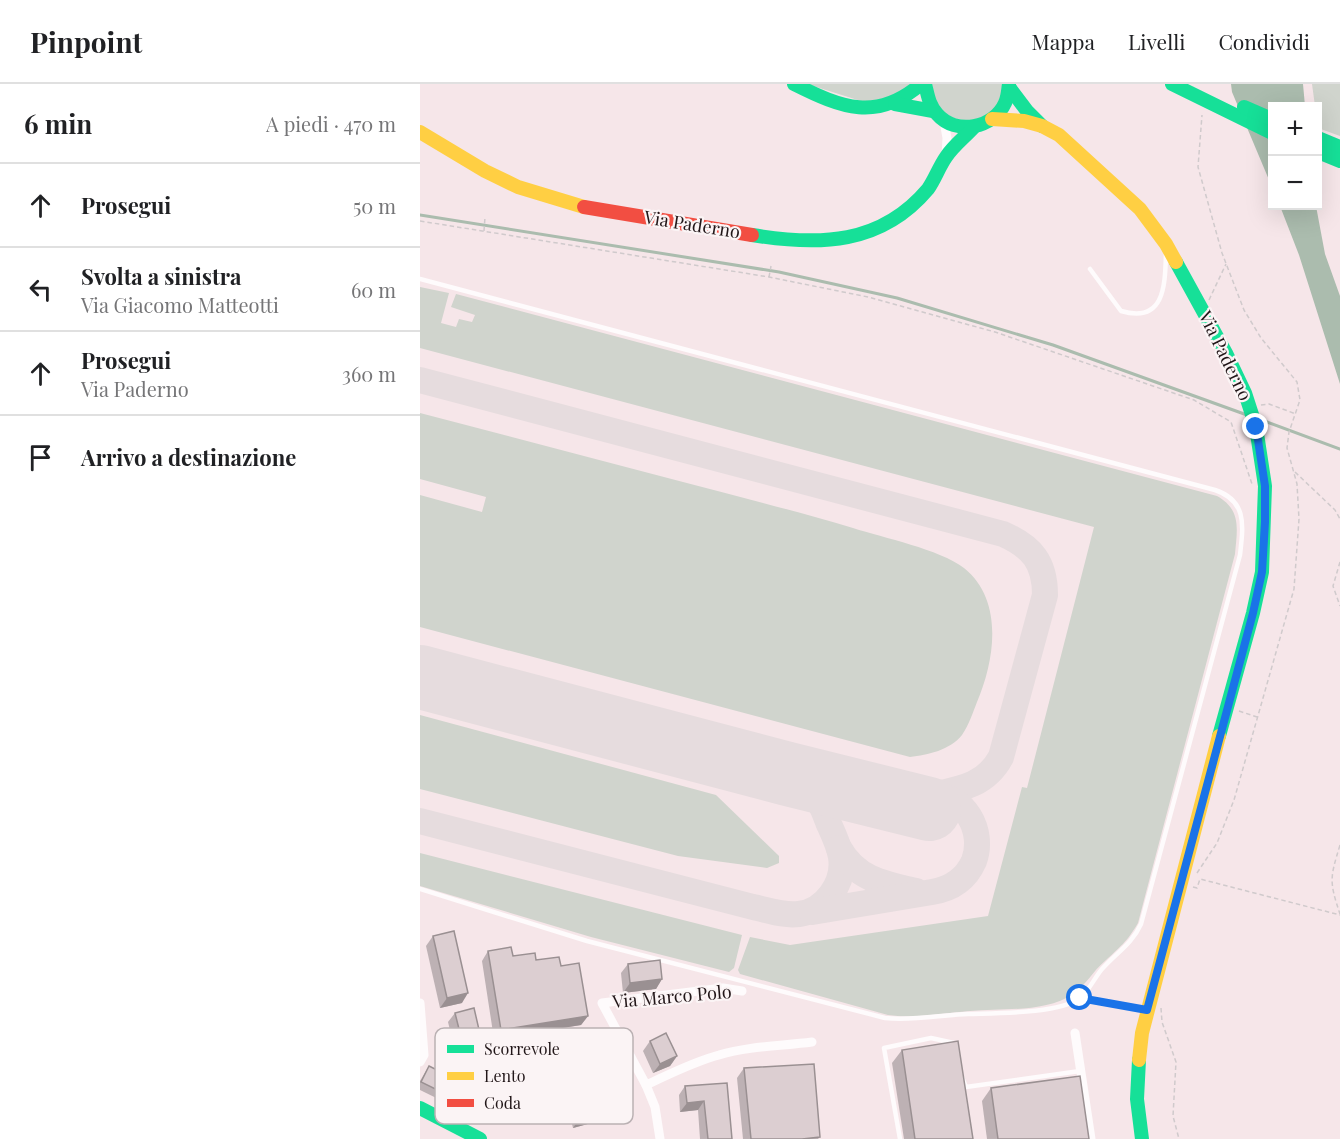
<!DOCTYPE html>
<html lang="it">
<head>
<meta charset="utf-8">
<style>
	body { margin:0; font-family:"Playfair Display",serif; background:#f2f2f2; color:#202124 }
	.controls { position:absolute; right:18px; top:18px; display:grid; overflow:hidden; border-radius:0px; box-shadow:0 6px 24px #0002 }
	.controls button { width:54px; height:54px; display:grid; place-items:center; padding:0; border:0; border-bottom:2px solid #e0e0e0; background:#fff; color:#202124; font:30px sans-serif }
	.stop { position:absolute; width:18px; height:18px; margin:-14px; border:4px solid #1a73e8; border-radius:50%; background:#fff }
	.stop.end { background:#1a73e8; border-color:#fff; box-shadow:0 2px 6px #0008 }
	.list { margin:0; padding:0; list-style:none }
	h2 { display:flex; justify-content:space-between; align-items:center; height:78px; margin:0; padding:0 24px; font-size:26px }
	h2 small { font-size:20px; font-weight:400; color:#757577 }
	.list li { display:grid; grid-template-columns:39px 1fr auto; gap:18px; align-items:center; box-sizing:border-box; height:84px; padding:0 24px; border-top:2px solid #e0e0e0 }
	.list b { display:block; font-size:22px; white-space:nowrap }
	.list p { margin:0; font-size:20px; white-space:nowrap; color:#757577 }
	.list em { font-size:20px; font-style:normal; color:#757577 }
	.icon { flex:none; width:33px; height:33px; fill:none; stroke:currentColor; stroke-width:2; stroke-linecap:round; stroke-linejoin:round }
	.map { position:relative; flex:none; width:920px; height:1055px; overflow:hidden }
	header { display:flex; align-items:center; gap:36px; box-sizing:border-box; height:84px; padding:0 30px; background:#fff; border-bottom:2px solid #e0e0e0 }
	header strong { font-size:28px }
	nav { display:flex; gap:33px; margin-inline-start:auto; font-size:21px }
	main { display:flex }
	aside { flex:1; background:#fff }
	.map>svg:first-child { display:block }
</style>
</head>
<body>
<header>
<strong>Pinpoint</strong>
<nav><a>Mappa</a><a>Livelli</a><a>Condividi</a></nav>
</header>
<main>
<aside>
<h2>6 min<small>A piedi · 470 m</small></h2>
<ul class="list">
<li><svg class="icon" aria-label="ahead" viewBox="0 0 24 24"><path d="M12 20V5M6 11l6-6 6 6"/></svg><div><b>Prosegui</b></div><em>50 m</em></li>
<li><svg class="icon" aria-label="left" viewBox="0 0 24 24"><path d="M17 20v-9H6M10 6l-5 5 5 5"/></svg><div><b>Svolta a sinistra</b><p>Via Giacomo Matteotti</p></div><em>60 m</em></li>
<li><svg class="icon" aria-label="ahead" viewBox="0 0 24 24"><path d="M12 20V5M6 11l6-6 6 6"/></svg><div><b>Prosegui</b><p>Via Paderno</p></div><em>360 m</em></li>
<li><svg class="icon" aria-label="arrive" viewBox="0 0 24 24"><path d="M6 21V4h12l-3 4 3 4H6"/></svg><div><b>Arrivo a destinazione</b></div></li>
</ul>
</aside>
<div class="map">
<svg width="920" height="1055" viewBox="0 0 920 1055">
	<rect width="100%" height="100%" fill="#f6e6e9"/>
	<!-- green -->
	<g fill="#d0d4cd">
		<path d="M 387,0 L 494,0 L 467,17 L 444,18 Z"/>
		<path d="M 512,0 L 584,0 C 582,6 581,17 577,23 C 563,42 532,41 519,22 C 514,15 513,8 512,0 Z"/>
		<path d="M 892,0 L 920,0 L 920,52 L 898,44 L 898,22 L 895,22 Z"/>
		<path d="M 0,203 L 29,209 L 21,239 L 36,243 L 39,235 L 52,238 L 55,231 L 31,223 L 36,210 L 797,412 C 822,426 817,446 815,470 L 718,839 C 707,858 700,863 685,877 C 673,887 666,901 653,910 C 625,929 582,924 550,927 C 523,929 495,935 468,931 L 320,890 L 318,886 L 330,853 L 370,861 L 568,832 L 602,703 L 607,704 L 674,443 L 0,264 Z"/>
		<path d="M 0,329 C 88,352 175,375 263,398 C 319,413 377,427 433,444 C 464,454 519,465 544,484 C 584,516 575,576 557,618 C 553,628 549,641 542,651 C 530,666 508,671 490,673 L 0,543 L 0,411 L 62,428 L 66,413 L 0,395 Z"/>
		<path d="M 0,631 L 296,711 L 359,772 L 359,779 L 347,784 L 258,772 L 0,705 Z"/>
		<path d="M 0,769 L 322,851 L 314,884 L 309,888 L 171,853 L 0,802 Z"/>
	</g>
	<!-- water -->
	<g fill="#abbcae">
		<path d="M 811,0 L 883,0 L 885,22 L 852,22 L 852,103 L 812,8 Z"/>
		<path d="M 860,122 L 896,122 L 905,170 L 920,212 L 920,300 L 879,171 Z"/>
	</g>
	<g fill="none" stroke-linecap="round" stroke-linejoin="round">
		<!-- stream -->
		<g stroke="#abbcae" stroke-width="3">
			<path d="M 0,131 L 359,188 L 477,214 L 633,261 L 827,331"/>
			<path d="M 839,335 L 920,365"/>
		</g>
		<!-- taxiway -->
		<g stroke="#e6dcde" stroke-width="26">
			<path d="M 0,296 L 583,450 C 612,463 625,478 625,511 L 581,673 C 566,701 541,705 512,711"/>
			<path d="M 0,737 L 333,823 C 348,826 363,832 379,830 C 405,827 425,799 421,773 C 419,761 413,749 408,738 C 404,727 400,715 391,706 C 385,699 376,695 368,690"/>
			<path d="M 419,764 C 436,795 464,800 496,807"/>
			<path d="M 392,828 L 512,808 C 531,805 546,795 554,777 C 565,747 545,711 512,711 C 503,711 494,715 484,714 C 476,713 466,709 458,707 C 437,702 416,696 396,691"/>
		</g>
		<!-- runway -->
		<path stroke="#e6dcde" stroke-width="64" d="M 0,593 L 368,690 L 509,725"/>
		<!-- path -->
		<g stroke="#d0cacc" stroke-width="1.5" stroke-dasharray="4.5 3" stroke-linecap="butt">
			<path d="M 0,137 L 349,193 L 448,213 L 575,248 L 774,316 L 811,338 L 832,400"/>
			<path d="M 64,147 L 65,133"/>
			<path d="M 349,193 L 351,182"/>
			<path d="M 789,216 L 806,180"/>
			<path d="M 841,321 L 849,320 L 876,330"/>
			<path d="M 875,388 L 915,426 L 920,435"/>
			<path d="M 920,478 L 913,502 L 920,522"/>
			<path d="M 819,627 L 837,633"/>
			<path d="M 920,761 C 910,794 909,797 920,830"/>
			<path d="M 777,789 L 797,759 L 814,716 L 874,505 L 879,435 L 877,400 L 867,364 L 869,348 L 880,316 L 877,298 L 841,254 L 824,226 L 802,169 L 778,83 L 782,31"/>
			<path d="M 773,803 L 777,804 L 780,795 L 920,831"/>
			<path d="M 741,924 L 742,938 L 756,978 L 753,1032 L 759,1055"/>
		</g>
		<!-- lane -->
		<g stroke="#fefbfc" stroke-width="4.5">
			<path d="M 670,185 L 701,227 C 745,240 745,201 746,169"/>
			<path d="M 0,195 L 795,406 C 828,417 823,443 820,471 L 721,840 C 712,860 696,869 682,885 C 675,893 669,907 660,914 C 640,930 573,929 548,930 C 520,931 494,937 465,934 L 167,857 L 0,805"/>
			<path d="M 660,914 L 726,926"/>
			<path d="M 542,993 L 546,1003 L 660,987"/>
			<path d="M 480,1055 L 464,964 L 511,954 L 534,959 L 534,961"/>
		</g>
		<!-- street -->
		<g stroke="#fefbfc" stroke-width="9">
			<path d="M 524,37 L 527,54 L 526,72"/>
			<path d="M 0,919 L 4,971 L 0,978"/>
			<path d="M 655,949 L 671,1055"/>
			<path d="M 226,1001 C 250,990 273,978 299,971 C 329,962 361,962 392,958"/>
			<path d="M 240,1055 L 235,1023 L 226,1001 L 182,919 L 303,904 L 322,907"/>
		</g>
		<!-- fast -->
		<g stroke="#16e098" stroke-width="14">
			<path d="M 374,0 C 422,24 457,38 501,0"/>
			<path d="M 505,0 C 508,12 509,21 517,30 C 536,52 574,44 585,19 C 588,13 588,6 589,0"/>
			<path d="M 752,0 L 852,49"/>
			<path d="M 589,3 L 607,27 L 622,42"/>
			<path d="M 475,20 L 513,27"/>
			<path d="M 824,23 L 852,35"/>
			<path d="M 898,54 L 920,63"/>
			<path d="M 898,68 L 920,77"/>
			<path d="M 332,151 C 399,162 461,161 508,105 C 515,95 519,83 526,73 C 533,62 545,53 554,43"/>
			<path d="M 756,178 L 806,269 L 825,309 L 836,343 L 845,402 L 842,488 L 833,529 L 799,652"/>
			<path d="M 719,976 L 717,1015 L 722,1055"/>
			<path d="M 0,1024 L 60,1055"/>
		</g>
		<!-- slow -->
		<g stroke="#ffcf43" stroke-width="14">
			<path d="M 572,35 L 604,37 L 622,42 L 639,51 L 720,125 L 746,160 L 756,178"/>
			<path d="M 0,48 L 65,87 L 98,103 L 164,123"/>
			<path d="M 719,976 L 722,949 L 799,652"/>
		</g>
		<!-- jam -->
		<path stroke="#f24e42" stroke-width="14" d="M 164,123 L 332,151"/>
	</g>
	<!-- wall -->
	<g fill="#bdb1b4">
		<path d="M 13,852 L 42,919 L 20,924 L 6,862 Z"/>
		<path d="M 68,867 L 141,882 L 168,932 L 161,941 L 74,955 L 62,877 Z"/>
		<path d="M 208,880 L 242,895 L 236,905 L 203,909 L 201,889 Z"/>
		<path d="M 35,929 L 57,973 L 24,980 L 20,965 L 27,955 L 32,954 L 28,938 Z"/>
		<path d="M 230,957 L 257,972 L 250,982 L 233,989 L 223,967 Z"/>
		<path d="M 187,960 L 197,1032 L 153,1044 L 143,1004 L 95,1016 L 89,993 L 96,984 Z"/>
		<path d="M 482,966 L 553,1055 L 484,1055 L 472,979 Z"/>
		<path d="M 9,982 L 54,1024 L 49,1030 L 0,1006 L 0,997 Z"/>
		<path d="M 324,984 L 399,1055 L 323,1055 L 317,994 Z"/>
		<path d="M 307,999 L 312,1055 L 280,1055 L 278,1026 L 260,1028 L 259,1011 L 265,1002 Z"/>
		<path d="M 571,1004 L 669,1055 L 567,1055 L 562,1017 Z"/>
	</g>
	<!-- shaded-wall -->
	<g fill="#9a9092">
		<path d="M 242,895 L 236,905 L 203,909 L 210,899 Z"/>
		<path d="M 48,909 L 42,919 L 20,924 L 27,914 Z"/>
		<path d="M 168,932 L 161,941 L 74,955 L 81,946 Z"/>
		<path d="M 63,963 L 57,973 L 24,980 L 31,970 Z"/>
		<path d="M 257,972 L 250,982 L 233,989 L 240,980 Z"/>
		<path d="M 150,994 L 143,1004 L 95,1016 L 102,1007 Z"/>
		<path d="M 284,1017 L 278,1026 L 260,1028 L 267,1019 Z"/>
		<path d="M 203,1023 L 197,1032 L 153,1044 L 160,1034 Z"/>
	</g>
	<!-- building -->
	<g fill="#dcced1" stroke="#9a9092" stroke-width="1.5">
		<path d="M 34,847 L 48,909 L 27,914 L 13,852 Z"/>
		<path d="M 91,863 L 93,872 L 115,869 L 116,876 L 139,873 L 141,882 L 159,879 L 168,932 L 81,946 L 68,867 Z"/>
		<path d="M 240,876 L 242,895 L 210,899 L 208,880 Z"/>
		<path d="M 54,924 L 63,963 L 31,970 L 27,955 L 41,953 L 35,929 Z"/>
		<path d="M 246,949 L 257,972 L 240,980 L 230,957 Z"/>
		<path d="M 538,957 L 553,1055 L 495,1055 L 482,966 Z"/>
		<path d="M 394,980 L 400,1053 L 382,1055 L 331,1055 L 324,984 Z"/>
		<path d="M 9,982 L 61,1008 L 54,1024 L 1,998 Z"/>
		<path d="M 660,992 L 669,1055 L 578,1055 L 571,1004 Z"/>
		<path d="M 307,999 L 312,1055 L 288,1055 L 284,1017 L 267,1019 L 265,1002 Z"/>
	</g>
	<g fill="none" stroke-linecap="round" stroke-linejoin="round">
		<!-- route -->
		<path stroke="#1a73e8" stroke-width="8" d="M 660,914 L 727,926 L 833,529 L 842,488 L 845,438 L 845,402 L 836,343"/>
	</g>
	<g text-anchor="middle" stroke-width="4.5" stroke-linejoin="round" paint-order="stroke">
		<!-- street labels -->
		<g font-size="18" fill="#211618" stroke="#fbf4f5">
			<text transform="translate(272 141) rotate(9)" y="6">Via Paderno</text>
			<text transform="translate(805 272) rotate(64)" y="6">Via Paderno</text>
			<text transform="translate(252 913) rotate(-5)" y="6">Via Marco Polo</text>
		</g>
	</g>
	<!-- legend -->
	<rect x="15" y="944" width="198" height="96" rx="9" fill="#fbf4f5" stroke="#bab1b3" stroke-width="1.5"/>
	<rect x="27" y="961" width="27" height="8" fill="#16e098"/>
	<rect x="27" y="988" width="27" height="8" fill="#ffcf43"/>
	<rect x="27" y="1015" width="27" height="8" fill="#f24e42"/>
	<g font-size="16" fill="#211618">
		<text x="64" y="971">Scorrevole</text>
		<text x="64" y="998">Lento</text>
		<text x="64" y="1025">Coda</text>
	</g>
</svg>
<div class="controls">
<button>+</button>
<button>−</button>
</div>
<div class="stop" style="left:660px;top:914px"></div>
<div class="stop end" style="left:836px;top:343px"></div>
</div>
</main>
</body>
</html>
